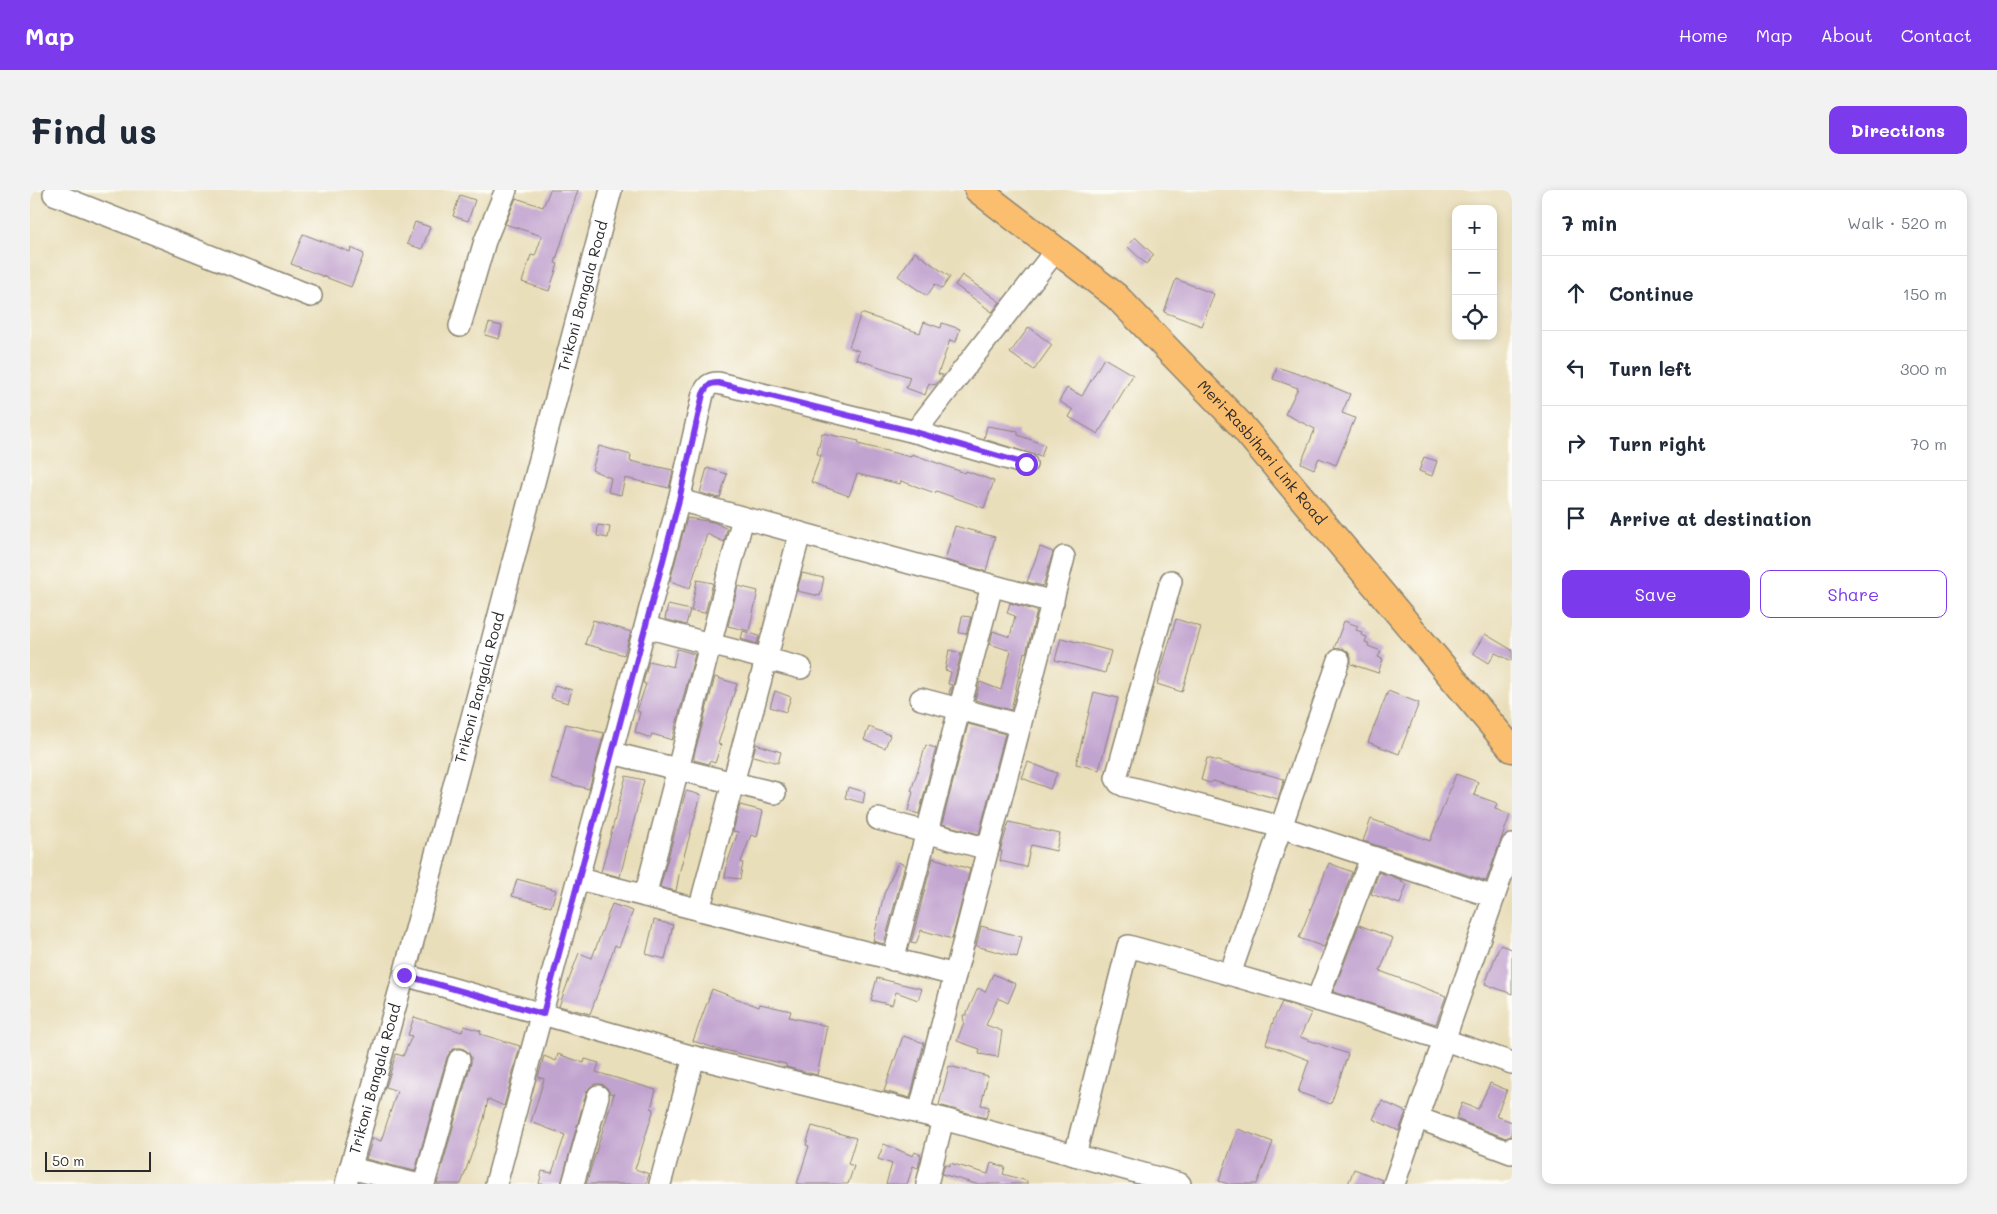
<!DOCTYPE html>
<html lang="en">
<head>
<meta charset="utf-8">
<style>
	body { margin:0; font-family:Mali,sans-serif; background:#f2f2f3; color:#1f2937 }
	.controls { position:absolute; right:15px; top:15px; display:grid; overflow:hidden; border-radius:10px; box-shadow:0 2px 8px #0003 }
	.controls button { width:45px; height:45px; display:grid; place-items:center; padding:0; border:0; border-bottom:1px solid #e0e1e3; background:#fff; color:#1f2937; font:25px sans-serif }
	.scale { position:absolute; left:15px; bottom:12px; width:106px; box-sizing:border-box; padding-left:5px; border:2px solid #2b2b2b; border-top:0; font-size:14px; line-height:18px; white-space:nowrap; color:#2b2b2b; -webkit-text-stroke:4px #fdfcf7; paint-order:stroke }
	.stop { position:absolute; width:15px; height:15px; margin:-11px; border:4px solid #7c3aed; border-radius:50%; background:#fff }
	.stop.end { background:#7c3aed; border-color:#fff; box-shadow:0 1px 5px #0008 }
	.list { margin:0; padding:0; list-style:none }
	h2 { display:flex; justify-content:space-between; align-items:center; height:65px; margin:0; padding:0 20px; font-size:21px }
	h2 small { font-size:16px; font-weight:400; color:#747a83 }
	.list li { display:grid; grid-template-columns:32px 1fr auto; gap:15px; align-items:center; box-sizing:border-box; height:75px; padding:0 20px; border-top:1px solid #e0e1e3 }
	.list b { display:block; font-size:19px; white-space:nowrap }
	.list em { font-size:16px; font-style:normal; color:#747a83 }
	.actions { display:flex; gap:10px; padding:15px 20px }
	.actions a { flex:1; padding:11px 0; border:1px solid #7c3aed; border-radius:10px; text-align:center; font-size:18px; color:#7c3aed }
	.actions .main { background:#7c3aed; color:#fff }
	.icon { flex:none; width:28px; height:28px; fill:none; stroke:currentColor; stroke-width:2; stroke-linecap:round; stroke-linejoin:round }
	.map { position:relative; flex:none; width:1482px; height:994px; overflow:hidden; border-radius:10px }
	header { display:flex; align-items:center; gap:30px; box-sizing:border-box; height:70px; padding:0 25px; background:#7c3aed; color:#fff }
	header strong { font-size:24px }
	nav { display:flex; gap:28px; margin-inline-start:auto; font-size:18px }
	.intro { display:flex; align-items:center; justify-content:space-between; box-sizing:border-box; height:120px; padding:0 30px }
	h1 { margin:0; font-size:35px }
	.button { padding:12px 22px; border-radius:10px; background:#7c3aed; color:#fff; font-size:18px; font-weight:700 }
	main { display:flex; gap:30px; padding:0 30px }
	aside { flex:1; background:#fff; border-radius:10px; box-shadow:0 2px 8px #0003 }
	.map>svg:first-child { display:block }
</style>
</head>
<body>
<header>
<strong>Map</strong>
<nav><a>Home</a><a>Map</a><a>About</a><a>Contact</a></nav>
</header>
<div class="intro"><h1>Find us</h1><a class="button">Directions</a></div>
<main>
<div class="map">
<svg width="1482" height="994" viewBox="0 0 1482 994">
	<rect width="100%" height="100%" fill="#fdfcf7"/>
	<filter id="ink" filterUnits="userSpaceOnUse"><feTurbulence type="fractalNoise" baseFrequency=".02" numOctaves="2"/><feDisplacementMap in="SourceGraphic" scale="10" xChannelSelector="R" yChannelSelector="G"/><feConvolveMatrix kernelMatrix="1 2 1 2 8 2 1 2 1" color-interpolation-filters="sRGB"/></filter>
	<filter id="wash" filterUnits="userSpaceOnUse"><feTurbulence type="fractalNoise" baseFrequency=".0096" numOctaves="4" result="noise"/><feDisplacementMap in="SourceGraphic" scale="20" xChannelSelector="R" yChannelSelector="G"/><feGaussianBlur stdDeviation="1.12" result="paint"/><feColorMatrix in="noise" values="0 0 0 0 0 0 0 0 0 0 0 0 0 0 0 0 0 1.4 0 .05"/><feComposite in="paint" operator="in"/></filter>
	<g filter="url(#wash)">
		<rect width="100%" height="100%" fill="#e9deba"/>
		<g id="blocks">
			<!-- building -->
			<g fill="#c1a3cf">
				<path d="M 520,0 L 548,0 L 525,73 L 528,74 L 519,101 L 492,92 L 501,65 L 505,66 L 512,46 L 475,34 L 486,8 L 513,17 Z"/>
				<path d="M 430,5 L 445,10 L 438,31 L 423,26 Z"/>
				<path d="M 385,32 L 400,37 L 392,59 L 377,54 Z"/>
				<path d="M 273,44 L 320,62 L 321,58 L 334,64 L 321,97 L 261,74 Z"/>
				<path d="M 1105,47 L 1124,65 L 1116,74 L 1097,56 Z"/>
				<path d="M 885,62 L 920,87 L 912,99 L 905,94 L 897,106 L 868,86 Z"/>
				<path d="M 932,85 L 970,112 L 962,122 L 925,95 Z"/>
				<path d="M 1146,89 L 1184,104 L 1172,136 L 1134,122 Z"/>
				<path d="M 831,123 L 890,143 L 894,132 L 911,138 L 912,133 L 930,139 L 926,152 L 920,150 L 908,184 L 913,185 L 905,195 L 899,193 L 895,205 L 876,198 L 880,187 L 826,169 L 829,161 L 819,157 Z"/>
				<path d="M 459,133 L 472,136 L 469,149 L 455,145 Z"/>
				<path d="M 999,137 L 1022,155 L 1004,180 L 980,163 Z"/>
				<path d="M 1074,168 L 1103,185 L 1068,244 L 1039,227 L 1043,220 L 1029,211 L 1037,198 L 1052,206 Z"/>
				<path d="M 1247,177 L 1274,186 L 1274,185 L 1320,204 L 1312,223 L 1325,228 L 1306,275 L 1289,268 L 1284,279 L 1271,273 L 1285,239 L 1255,224 L 1268,198 L 1243,189 Z"/>
				<path d="M 957,236 L 988,241 L 988,245 L 1015,255 L 1011,267 L 954,249 Z"/>
				<path d="M 792,243 L 829,251 L 828,254 L 881,267 L 882,264 L 935,283 L 936,281 L 964,291 L 954,318 L 906,301 L 905,303 L 871,291 L 870,294 L 827,284 L 819,306 L 781,292 L 791,265 L 787,264 Z"/>
				<path d="M 569,256 L 601,265 L 600,271 L 643,280 L 639,298 L 595,288 L 591,305 L 578,302 L 581,288 L 562,280 Z"/>
				<path d="M 1394,267 L 1407,271 L 1402,286 L 1389,281 Z"/>
				<path d="M 677,278 L 697,284 L 690,308 L 670,303 Z"/>
				<path d="M 657,328 L 684,332 L 697,339 L 694,352 L 677,344 L 660,398 L 640,391 Z"/>
				<path d="M 568,335 L 580,337 L 578,348 L 567,346 Z"/>
				<path d="M 925,336 L 965,347 L 956,381 L 915,370 Z"/>
				<path d="M 1010,357 L 1023,362 L 1013,396 L 997,392 Z"/>
				<path d="M 772,383 L 794,388 L 790,406 L 767,401 Z"/>
				<path d="M 667,390 L 683,393 L 675,423 L 661,421 Z"/>
				<path d="M 708,396 L 728,401 L 719,441 L 698,436 Z"/>
				<path d="M 980,413 L 1007,421 L 996,463 L 994,462 L 981,520 L 945,510 L 950,492 L 971,500 L 981,461 L 960,454 L 963,441 L 980,447 L 985,426 L 977,423 Z"/>
				<path d="M 638,415 L 660,420 L 656,435 L 635,429 Z"/>
				<path d="M 932,426 L 941,427 L 936,444 L 929,443 Z"/>
				<path d="M 1146,429 L 1171,437 L 1152,502 L 1127,494 Z"/>
				<path d="M 563,430 L 601,442 L 594,465 L 555,454 Z"/>
				<path d="M 1314,431 L 1328,436 L 1326,440 L 1332,442 L 1331,445 L 1337,447 L 1335,452 L 1339,454 L 1338,456 L 1351,461 L 1348,467 L 1353,469 L 1348,483 L 1321,474 L 1321,467 L 1318,462 L 1313,458 L 1304,459 Z"/>
				<path d="M 713,441 L 729,446 L 727,454 L 711,449 Z"/>
				<path d="M 1455,444 L 1482,460 L 1482,471 L 1465,463 L 1459,473 L 1443,463 Z"/>
				<path d="M 1031,448 L 1081,461 L 1075,483 L 1025,470 Z"/>
				<path d="M 647,459 L 665,464 L 642,550 L 622,544 L 620,548 L 605,542 L 610,522 L 607,521 L 616,494 L 613,493 L 619,471 L 643,477 Z"/>
				<path d="M 919,460 L 931,463 L 921,504 L 919,503 L 922,495 L 918,494 L 921,482 L 915,480 Z"/>
				<path d="M 685,487 L 707,494 L 688,554 L 691,555 L 685,573 L 679,571 L 679,574 L 664,570 L 664,565 Z"/>
				<path d="M 525,495 L 542,500 L 538,513 L 521,508 Z"/>
				<path d="M 745,501 L 761,507 L 756,522 L 740,517 Z"/>
				<path d="M 1358,501 L 1389,513 L 1369,564 L 1338,552 Z"/>
				<path d="M 1064,502 L 1088,508 L 1069,580 L 1046,574 Z"/>
				<path d="M 536,534 L 574,543 L 559,599 L 521,589 Z"/>
				<path d="M 938,534 L 975,544 L 949,644 L 912,634 Z"/>
				<path d="M 839,537 L 860,545 L 855,558 L 834,550 Z"/>
				<path d="M 726,554 L 751,562 L 748,573 L 723,566 Z"/>
				<path d="M 896,555 L 906,558 L 889,624 L 878,621 L 883,602 L 881,601 Z"/>
				<path d="M 1177,568 L 1254,589 L 1248,609 L 1183,591 L 1180,593 L 1171,590 Z"/>
				<path d="M 998,572 L 1027,583 L 1020,599 L 992,588 Z"/>
				<path d="M 1426,584 L 1448,592 L 1444,605 L 1467,613 L 1465,619 L 1480,625 L 1456,691 L 1333,651 L 1341,629 L 1400,651 Z"/>
				<path d="M 596,586 L 614,590 L 590,687 L 571,682 Z"/>
				<path d="M 818,597 L 835,602 L 833,613 L 815,608 Z"/>
				<path d="M 656,601 L 671,605 L 650,680 L 646,701 L 630,697 Z"/>
				<path d="M 710,615 L 733,621 L 727,647 L 721,645 L 711,672 L 713,673 L 710,689 L 695,687 L 698,671 L 708,642 L 703,641 Z"/>
				<path d="M 979,632 L 1030,644 L 1026,661 L 1001,655 L 996,677 L 970,671 L 972,661 L 970,661 Z"/>
				<path d="M 903,668 L 940,679 L 922,749 L 891,740 L 886,754 L 881,753 Z"/>
				<path d="M 868,672 L 875,675 L 854,754 L 843,751 L 854,704 Z"/>
				<path d="M 1299,673 L 1322,682 L 1294,757 L 1269,748 Z"/>
				<path d="M 1349,682 L 1372,690 L 1371,692 L 1377,694 L 1370,714 L 1341,704 Z"/>
				<path d="M 487,689 L 526,700 L 521,717 L 482,706 Z"/>
				<path d="M 582,714 L 603,721 L 589,757 L 585,755 L 560,824 L 529,816 L 549,763 L 562,768 Z"/>
				<path d="M 624,730 L 643,735 L 635,769 L 616,764 Z"/>
				<path d="M 1329,735 L 1363,748 L 1350,781 L 1416,806 L 1406,834 L 1303,802 Z"/>
				<path d="M 951,736 L 992,747 L 987,767 L 946,756 Z"/>
				<path d="M 1470,755 L 1482,759 L 1482,804 L 1455,794 Z"/>
				<path d="M 963,784 L 986,794 L 978,813 L 968,808 L 956,835 L 972,841 L 968,867 L 949,864 L 950,859 L 927,851 L 934,832 L 933,825 L 936,825 L 948,798 L 955,802 Z"/>
				<path d="M 847,788 L 892,799 L 888,810 L 866,802 L 862,815 L 841,810 Z"/>
				<path d="M 682,799 L 729,817 L 730,814 L 761,821 L 759,827 L 797,836 L 787,885 L 756,877 L 756,874 L 693,860 L 693,861 L 663,851 Z"/>
				<path d="M 1252,812 L 1281,823 L 1270,847 L 1318,864 L 1301,914 L 1268,902 L 1279,870 L 1236,854 L 1244,829 Z"/>
				<path d="M 384,827 L 432,842 L 434,836 L 451,841 L 450,844 L 490,856 L 474,916 L 458,909 L 454,929 L 431,994 L 407,994 L 441,873 L 441,867 L 438,862 L 432,858 L 425,858 L 421,861 L 417,867 L 385,981 L 336,969 L 343,948 L 351,951 L 367,901 L 356,897 L 366,864 L 373,866 L 382,846 L 378,845 Z"/>
				<path d="M 873,846 L 894,853 L 880,908 L 854,901 Z"/>
				<path d="M 528,864 L 554,873 L 555,869 L 569,873 L 566,882 L 626,900 L 621,918 L 624,919 L 605,979 L 619,984 L 616,994 L 556,994 L 584,904 L 580,903 L 577,898 L 572,894 L 565,894 L 560,897 L 556,903 L 531,994 L 509,994 L 512,981 L 522,983 L 535,945 L 501,932 L 514,889 L 508,887 L 514,866 L 526,871 Z"/>
				<path d="M 919,876 L 958,886 L 951,915 L 959,917 L 956,928 L 909,915 Z"/>
				<path d="M 1460,893 L 1477,900 L 1466,926 L 1482,932 L 1481,946 L 1476,948 L 1426,929 L 1432,913 L 1448,919 Z"/>
				<path d="M 1352,911 L 1376,922 L 1369,941 L 1343,929 Z"/>
				<path d="M 782,936 L 826,948 L 818,974 L 824,976 L 818,994 L 767,994 L 779,956 L 776,955 Z"/>
				<path d="M 1208,939 L 1243,952 L 1227,994 L 1198,994 L 1189,991 Z"/>
				<path d="M 854,954 L 883,966 L 885,962 L 891,965 L 888,978 L 883,976 L 877,994 L 856,994 L 862,974 L 848,969 Z"/>
				<path d="M 920,973 L 958,984 L 961,973 L 975,977 L 973,984 L 997,991 L 997,994 L 946,994 L 912,984 L 915,974 L 920,976 Z"/>
				<path d="M 1324,979 L 1352,990 L 1352,994 L 1318,994 Z"/>
			</g>
		</g>
	</g>
	<g filter="url(#ink)">
		<use href="#blocks" fill-opacity="0" stroke="#8a8472" stroke-width="1"/>
		<g fill="none" stroke-linecap="round" stroke-linejoin="round">
			<defs>
				<g id="minor">
					<path d="M 25,0 L 24,4 L 281,106"/>
					<path d="M 430,136 L 455,51 L 476,0"/>
					<path d="M 885,242 L 1026,60"/>
					<path d="M 649,310 L 1023,412"/>
					<path d="M 1141,391 L 1086,588 L 1089,593 L 1095,596 L 1251,637 L 1464,707"/>
					<path d="M 616,437 L 771,478"/>
					<path d="M 891,509 L 990,535"/>
					<path d="M 582,563 L 745,603"/>
					<path d="M 848,629 L 958,659"/>
					<path d="M 549,689 L 925,785"/>
					<path d="M 615,706 L 713,328"/>
					<path d="M 669,720 L 770,343"/>
					<path d="M 863,770 L 962,396"/>
					<path d="M 1200,784 L 1309,470"/>
					<path d="M 374,785 L 664,867 L 913,929 L 1150,994"/>
					<path d="M 1287,810 L 1341,668"/>
					<path d="M 889,923 L 1034,367"/>
					<path d="M 1388,928 L 1481,963 L 1482,958"/>
					<path d="M 1045,965 L 1098,756 C 1227,791 1356,829 1482,873"/>
					<path d="M 320,978 L 385,994"/>
					<path id="s1" d="M 316,994 L 374,785 L 581,0"/>
					<path d="M 394,994 L 429,870"/>
					<path d="M 466,994 L 649,310 L 673,204 C 677,196 679,193 688,193 L 885,242 L 996,274"/>
					<path d="M 543,994 L 568,906"/>
					<path d="M 630,994 L 664,867"/>
					<path d="M 897,994 L 913,929"/>
					<path d="M 1364,994 L 1482,655"/>
				</g>
				<g id="major">
					<path id="s2" d="M 948,0 L 1086,106 L 1210,234 L 1482,559"/>
				</g>
			</defs>
			<!-- minor casing -->
			<use href="#minor" stroke="#8a8472" stroke-width="24"/>
			<!-- major casing -->
			<use href="#major" stroke="#8a8472" stroke-width="29"/>
			<!-- minor -->
			<use href="#minor" stroke="#fff" stroke-width="21"/>
			<!-- major -->
			<use href="#major" stroke="#fbbe6e" stroke-width="26"/>
		</g>
	</g>
	<g fill="none" stroke-linecap="round" stroke-linejoin="round" filter="url(#ink)">
		<!-- route -->
		<path stroke="#7c3aed" stroke-width="6" d="M 374,785 L 513,824 L 649,310 L 673,204 C 677,196 679,193 688,193 L 885,242 L 996,274"/>
	</g>
	<g text-anchor="middle" stroke-width="4" stroke-linejoin="round" paint-order="stroke">
		<!-- street labels -->
		<g font-size="15" fill="#2b2b2b" stroke="#fdfcf7">
			<text dy="5" stroke="none"><textPath href="#s1" startOffset="919">Trikoni Bangala Road</textPath></text>
			<text dy="5" stroke="none"><textPath href="#s2" startOffset="388">Meri-Rasbihari Link Road</textPath></text>
			<text dy="5" stroke="none"><textPath href="#s1" startOffset="514">Trikoni Bangala Road</textPath></text>
			<text dy="5" stroke="none"><textPath href="#s1" startOffset="109">Trikoni Bangala Road</textPath></text>
		</g>
	</g>
</svg>
<div class="controls">
<button>+</button>
<button>−</button>
<button><svg class="icon" aria-label="locate" viewBox="0 0 24 24"><circle cx="12" cy="12" r="6"/><path d="M12 2v4M12 18v4M2 12h4M18 12h4"/></svg></button>
</div>
<div class="scale">50 m</div>
<div class="stop" style="left:996px;top:274px"></div>
<div class="stop end" style="left:374px;top:785px"></div>
</div>
<aside>
<h2>7 min<small>Walk · 520 m</small></h2>
<ul class="list">
<li><svg class="icon" aria-label="ahead" viewBox="0 0 24 24"><path d="M12 20V5M6 11l6-6 6 6"/></svg><div><b>Continue</b></div><em>150 m</em></li>
<li><svg class="icon" aria-label="left" viewBox="0 0 24 24"><path d="M17 20v-9H6M10 6l-5 5 5 5"/></svg><div><b>Turn left</b></div><em>300 m</em></li>
<li><svg class="icon" aria-label="right" viewBox="0 0 24 24"><path d="M7 20v-9h11M14 6l5 5-5 5"/></svg><div><b>Turn right</b></div><em>70 m</em></li>
<li><svg class="icon" aria-label="arrive" viewBox="0 0 24 24"><path d="M6 21V4h12l-3 4 3 4H6"/></svg><div><b>Arrive at destination</b></div></li>
</ul>
<div class="actions"><a class="main">Save</a><a>Share</a></div>
</aside>
</main>
</body>
</html>
